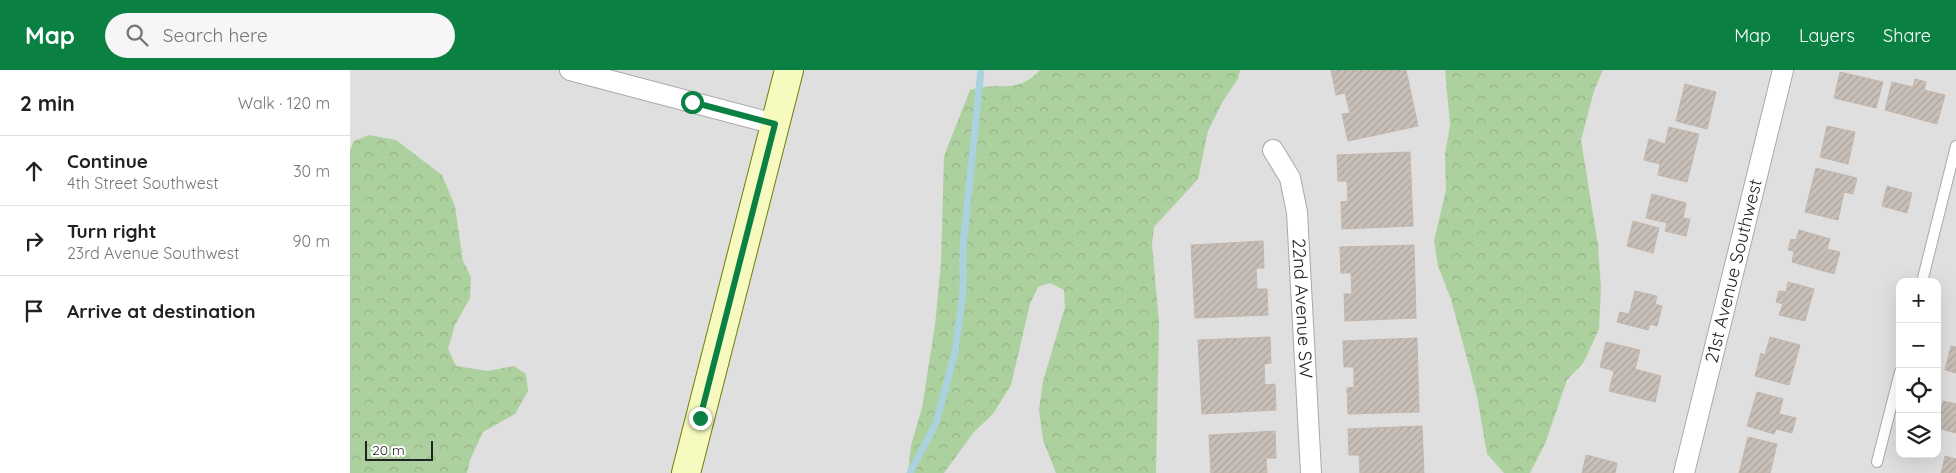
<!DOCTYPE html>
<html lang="en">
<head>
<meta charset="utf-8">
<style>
	body { margin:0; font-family:Quicksand,sans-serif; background:#f6f6f6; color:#202124 }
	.controls { position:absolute; right:15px; bottom:15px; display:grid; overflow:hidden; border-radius:10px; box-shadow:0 5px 20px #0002 }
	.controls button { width:45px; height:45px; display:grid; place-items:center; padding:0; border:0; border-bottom:1px solid #e0e0e0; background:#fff; color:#202124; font:25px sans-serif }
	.scale { position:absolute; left:15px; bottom:12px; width:68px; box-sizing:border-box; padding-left:5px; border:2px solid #222; border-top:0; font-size:14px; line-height:18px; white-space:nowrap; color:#222; -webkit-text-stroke:4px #fff; paint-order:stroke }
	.stop { position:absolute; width:15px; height:15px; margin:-11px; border:4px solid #0b8043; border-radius:50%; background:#fff }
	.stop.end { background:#0b8043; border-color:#fff; box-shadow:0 1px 5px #0008 }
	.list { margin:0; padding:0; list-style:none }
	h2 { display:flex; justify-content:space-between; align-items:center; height:65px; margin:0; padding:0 20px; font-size:21px }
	h2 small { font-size:16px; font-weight:400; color:#757577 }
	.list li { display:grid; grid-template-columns:32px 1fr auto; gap:15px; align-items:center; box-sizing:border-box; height:70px; padding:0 20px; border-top:1px solid #e0e0e0 }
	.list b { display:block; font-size:19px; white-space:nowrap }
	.list p { margin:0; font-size:16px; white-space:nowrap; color:#757577 }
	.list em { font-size:16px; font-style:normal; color:#757577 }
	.icon { flex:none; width:28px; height:28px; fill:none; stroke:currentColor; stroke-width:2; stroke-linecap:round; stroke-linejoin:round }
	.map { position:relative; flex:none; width:1606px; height:403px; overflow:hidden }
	header { display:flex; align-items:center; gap:30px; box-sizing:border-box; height:70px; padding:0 25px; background:#0b8043; color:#fff }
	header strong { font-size:24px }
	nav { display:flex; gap:28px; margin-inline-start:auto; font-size:18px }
	.search { width:350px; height:45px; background:#f6f6f6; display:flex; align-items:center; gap:12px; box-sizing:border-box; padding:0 18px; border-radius:28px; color:#757577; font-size:19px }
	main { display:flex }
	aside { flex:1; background:#fff }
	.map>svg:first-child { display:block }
</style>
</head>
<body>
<header>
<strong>Map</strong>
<div class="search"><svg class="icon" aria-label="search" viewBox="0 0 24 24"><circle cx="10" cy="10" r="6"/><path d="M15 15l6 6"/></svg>Search here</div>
<nav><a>Map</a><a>Layers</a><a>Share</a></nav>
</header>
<main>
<aside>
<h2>2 min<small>Walk · 120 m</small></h2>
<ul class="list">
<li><svg class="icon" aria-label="ahead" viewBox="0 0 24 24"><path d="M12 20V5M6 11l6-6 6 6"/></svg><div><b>Continue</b><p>4th Street Southwest</p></div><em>30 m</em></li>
<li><svg class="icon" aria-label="right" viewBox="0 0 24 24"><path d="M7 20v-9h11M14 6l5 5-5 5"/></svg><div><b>Turn right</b><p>23rd Avenue Southwest</p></div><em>90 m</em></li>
<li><svg class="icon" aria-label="arrive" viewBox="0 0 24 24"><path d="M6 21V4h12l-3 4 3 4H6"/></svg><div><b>Arrive at destination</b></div></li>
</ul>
</aside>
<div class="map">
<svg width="1606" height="403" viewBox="0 0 1606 403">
	<defs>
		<pattern id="forest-crowns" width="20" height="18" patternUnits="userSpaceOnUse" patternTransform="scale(1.25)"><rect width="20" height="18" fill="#add19e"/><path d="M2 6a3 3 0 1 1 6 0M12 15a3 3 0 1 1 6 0" fill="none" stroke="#95b388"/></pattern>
		<pattern id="building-hatch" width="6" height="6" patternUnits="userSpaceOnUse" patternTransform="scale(1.25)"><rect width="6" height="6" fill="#c7bfb8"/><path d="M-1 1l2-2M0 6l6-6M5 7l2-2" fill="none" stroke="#aba49e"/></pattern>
	</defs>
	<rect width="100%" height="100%" fill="#f2efe9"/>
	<!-- residential -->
	<path fill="#e0dfdf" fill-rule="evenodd" d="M 0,0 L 1606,0 L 1606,403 L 0,403 ZM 1550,212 L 1587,212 L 1587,384 L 1550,384 Z"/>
	<!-- forest -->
	<g fill="url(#forest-crowns)">
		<path d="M 690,0 L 890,0 L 888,9 L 873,31 L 858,61 L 848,109 L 804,157 L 802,174 L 809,252 L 806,403 L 706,403 L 693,370 L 689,340 L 693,311 L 715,237 L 714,220 L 700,213 L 688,217 L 680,234 L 661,315 L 643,344 L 624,362 L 594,403 L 558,403 L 561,375 L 572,338 L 585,255 L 591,192 L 594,86 L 620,20 C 649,10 666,26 690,0 Z"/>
		<path d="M 1095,0 L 1253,0 L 1244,21 L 1231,70 L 1248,175 L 1251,218 L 1249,259 L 1234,292 L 1217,310 L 1195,374 L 1180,403 L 1154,403 L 1137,384 L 1127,326 L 1101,229 L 1088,196 L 1084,171 L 1096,120 L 1095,84 L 1100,55 Z"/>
		<path d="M 19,65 L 46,70 L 92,105 L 105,136 L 113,191 L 121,207 L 120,228 L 105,255 L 98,279 L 106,296 L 138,301 L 164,296 L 176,304 L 178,321 L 165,344 L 133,362 L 120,390 L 117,403 L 0,403 L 0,80 L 4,71 Z"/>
	</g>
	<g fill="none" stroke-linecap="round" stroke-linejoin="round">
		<!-- stream -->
		<path stroke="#aad3df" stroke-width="7" d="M 560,403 L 586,353 L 605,282 L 613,223 L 613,177 L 631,0"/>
	</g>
	<!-- building -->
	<g fill="url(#building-hatch)" stroke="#c4b6ab">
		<path d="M 981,0 L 1056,0 L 1068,56 L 998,71 L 992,44 L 1000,43 L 995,23 L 986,25 Z"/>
		<path d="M 1490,2 L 1533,12 L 1526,38 L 1484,28 Z"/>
		<path d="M 1565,9 L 1576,12 L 1574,20 L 1595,25 L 1587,54 L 1535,40 L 1542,12 L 1563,17 Z"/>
		<path d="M 1335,14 L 1366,22 L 1357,59 L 1326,51 Z"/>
		<path d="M 1477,56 L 1505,62 L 1498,94 L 1470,87 Z"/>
		<path d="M 1319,57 L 1349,64 L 1337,112 L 1308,105 L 1310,94 L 1294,90 L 1299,69 L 1315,74 Z"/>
		<path d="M 1060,82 L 1063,156 L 992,159 L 991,132 L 998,131 L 997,111 L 988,111 L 987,85 Z"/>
		<path d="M 1466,98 L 1507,108 L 1503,124 L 1494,122 L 1488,150 L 1455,142 Z"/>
		<path d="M 1537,116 L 1562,123 L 1557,143 L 1532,136 Z"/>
		<path d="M 1302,124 L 1336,133 L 1333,148 L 1340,149 L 1336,166 L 1315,161 L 1317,153 L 1296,148 Z"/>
		<path d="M 1283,151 L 1309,158 L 1303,183 L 1277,176 Z"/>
		<path d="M 1449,160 L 1480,169 L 1477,179 L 1490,182 L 1484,204 L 1442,192 L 1444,181 L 1438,180 L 1441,169 L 1446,170 Z"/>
		<path d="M 913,171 L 914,198 L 906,198 L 907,219 L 917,219 L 918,245 L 845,248 L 841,175 Z"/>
		<path d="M 1064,175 L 1066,248 L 995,251 L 994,224 L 1002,224 L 1001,203 L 991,203 L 990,177 Z"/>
		<path d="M 1438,212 L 1464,219 L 1455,251 L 1429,245 L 1433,234 L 1426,232 L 1429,221 L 1436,222 Z"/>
		<path d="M 1285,221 L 1307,226 L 1305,234 L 1312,236 L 1307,256 L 1300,254 L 1298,260 L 1267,252 L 1270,242 L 1279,244 Z"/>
		<path d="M 920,267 L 921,293 L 914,294 L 915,315 L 925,314 L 926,340 L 852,344 L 848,270 Z"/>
		<path d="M 1420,267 L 1450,275 L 1439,315 L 1405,306 L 1411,283 L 1415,285 Z"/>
		<path d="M 1067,268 L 1069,342 L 998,344 L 997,318 L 1004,317 L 1004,297 L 994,297 L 993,271 Z"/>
		<path d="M 1256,272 L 1290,280 L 1285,299 L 1311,306 L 1305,332 L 1259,321 L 1264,301 L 1250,297 Z"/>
		<path d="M 1601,276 L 1606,277 L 1606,303 L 1595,300 Z"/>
		<path d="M 1407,322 L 1433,329 L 1429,344 L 1446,348 L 1442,363 L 1426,359 L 1424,364 L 1397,356 Z"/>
		<path d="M 1593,331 L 1606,334 L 1606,363 L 1587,358 Z"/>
		<path d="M 1072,356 L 1074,403 L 1010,403 L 1009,385 L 999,385 L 998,359 Z"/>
		<path d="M 925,361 L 926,388 L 916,388 L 917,403 L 861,403 L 859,365 Z"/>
		<path d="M 1398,367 L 1427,374 L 1420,403 L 1389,403 Z"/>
		<path d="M 1236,385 L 1267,393 L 1265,403 L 1232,403 Z"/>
		<path d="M 1595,386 L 1606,389 L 1606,403 L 1591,403 Z"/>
	</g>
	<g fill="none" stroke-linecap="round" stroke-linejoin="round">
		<defs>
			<g id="lane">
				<path d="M 1572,212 L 1606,76"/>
				<path d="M 1527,392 L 1550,302"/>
			</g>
			<g id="street">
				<path d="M 220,0 L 425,54"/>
				<path id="s1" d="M 923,80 L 940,108 L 947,142 L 961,403"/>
				<path id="s2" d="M 1334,403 L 1433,0"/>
			</g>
			<path id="secondary" d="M 336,403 L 439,0"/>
		</defs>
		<!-- lane casing -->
		<use href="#lane" stroke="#a9a9a9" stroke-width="12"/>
		<!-- street casing -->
		<use href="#street" stroke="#a9a9a9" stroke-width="22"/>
		<!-- secondary casing -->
		<use href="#secondary" stroke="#707d05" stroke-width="30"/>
		<!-- lane -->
		<use href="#lane" stroke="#fff" stroke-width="10"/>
		<!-- street -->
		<use href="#street" stroke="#fff" stroke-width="20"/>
		<!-- secondary -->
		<use href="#secondary" stroke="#f7fabf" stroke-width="28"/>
	</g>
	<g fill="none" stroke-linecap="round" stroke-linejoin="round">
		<!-- route -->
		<path stroke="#0b8043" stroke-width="6" d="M 342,32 L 425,54 L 350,348"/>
	</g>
	<g text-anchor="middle" stroke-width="4" stroke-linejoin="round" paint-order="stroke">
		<!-- street labels -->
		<g font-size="18" fill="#222" stroke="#fff">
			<text dy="6" stroke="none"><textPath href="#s2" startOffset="208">21st Avenue Southwest</textPath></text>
			<text dy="6" stroke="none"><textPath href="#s1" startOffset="164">22nd Avenue SW</textPath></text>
		</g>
	</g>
</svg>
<div class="controls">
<button>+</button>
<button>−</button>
<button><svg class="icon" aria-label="locate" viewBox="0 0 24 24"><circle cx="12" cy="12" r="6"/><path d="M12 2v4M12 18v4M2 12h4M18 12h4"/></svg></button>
<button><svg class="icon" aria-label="layers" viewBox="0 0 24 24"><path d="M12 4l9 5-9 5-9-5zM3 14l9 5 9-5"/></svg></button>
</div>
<div class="scale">20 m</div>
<div class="stop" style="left:342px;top:32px"></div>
<div class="stop end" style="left:350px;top:348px"></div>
</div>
</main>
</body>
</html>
